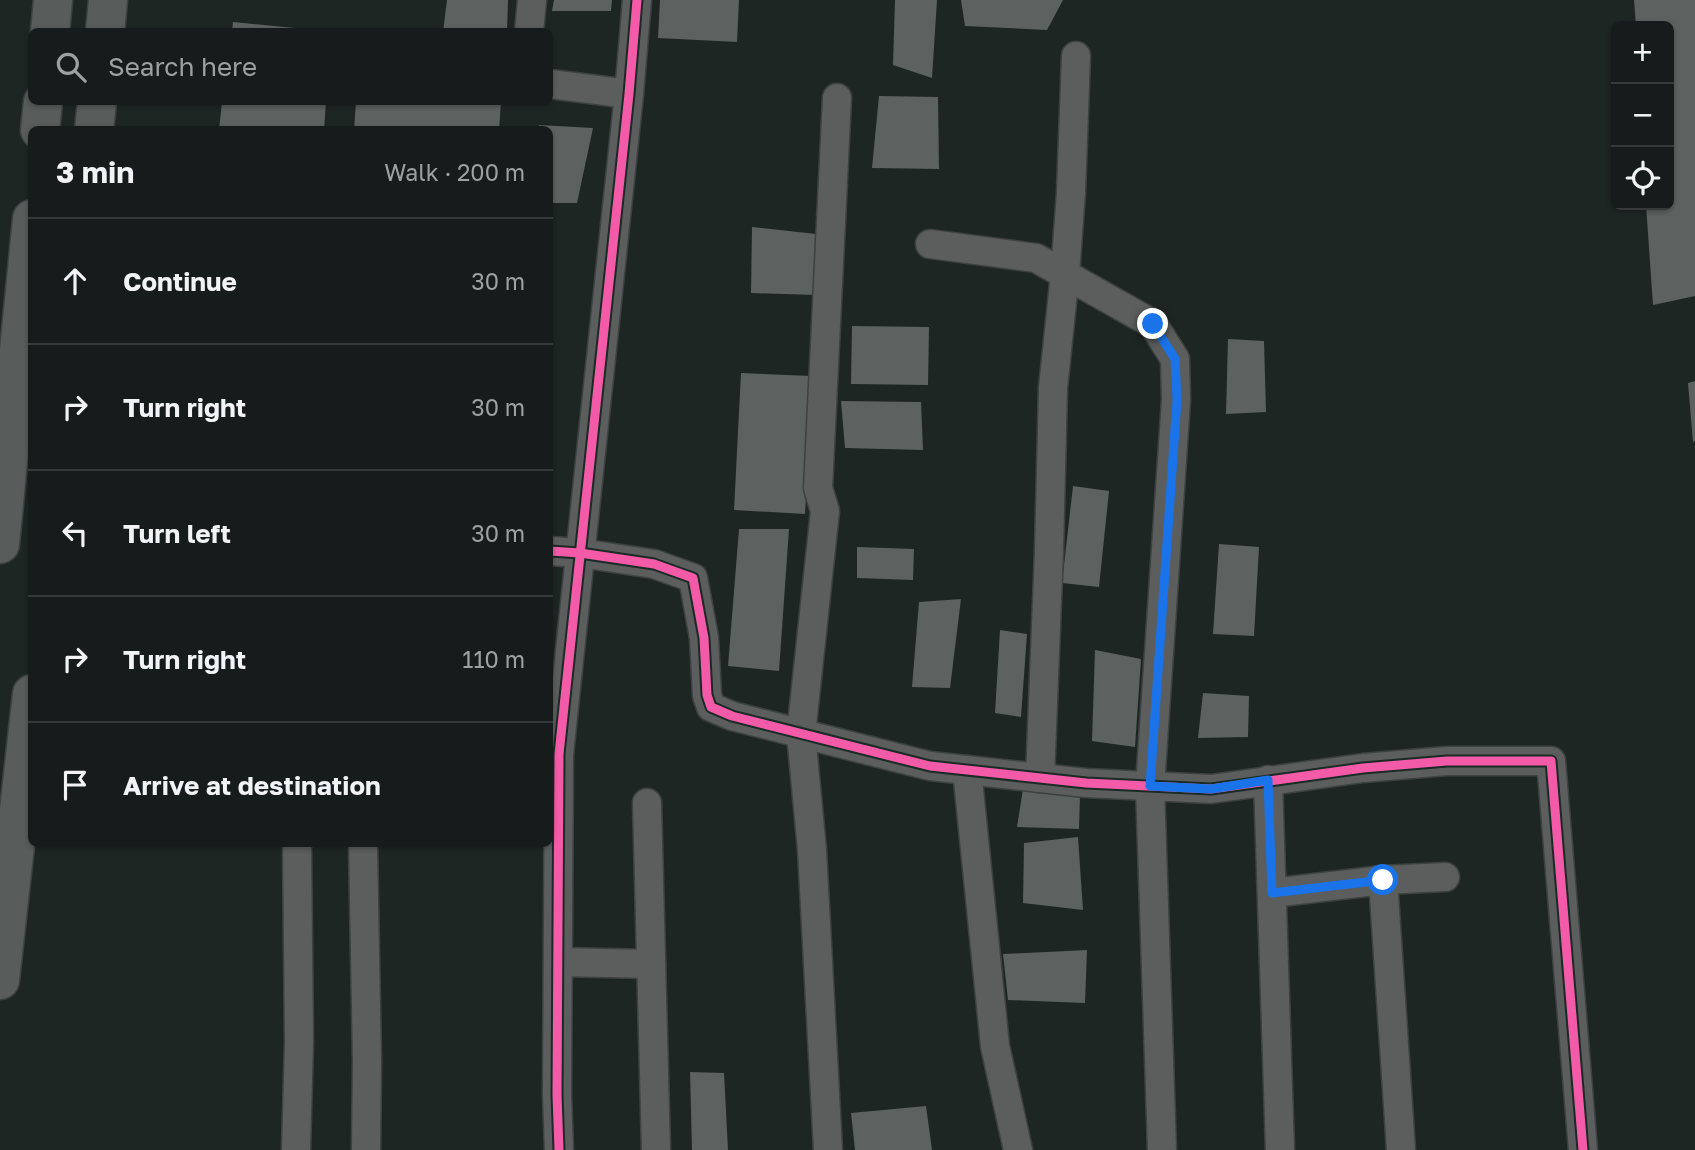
<!DOCTYPE html>
<html lang="en">
<head>
<meta charset="utf-8">
<style>
	body { margin:0; font-family:"Golos Text",sans-serif; background:#232928; color:#f1f3f6 }
	.controls { position:absolute; right:21px; top:21px; display:grid; overflow:hidden; border-radius:10px; box-shadow:0 2px 5px #0004 }
	.controls button { width:63px; height:63px; display:grid; place-items:center; padding:0; border:0; border-bottom:2px solid #353a3a; background:#161c1b; color:#f1f3f6; font:35px sans-serif }
	.stop { position:absolute; width:21px; height:21px; margin:-16px; border:5px solid #1a73e8; border-radius:50%; background:#fff }
	.stop.end { background:#1a73e8; border-color:#fff; box-shadow:0 2px 7px #0008 }
	.list { margin:0; padding:0; list-style:none }
	h2 { display:flex; justify-content:space-between; align-items:center; height:91px; margin:0; padding:0 28px; font-size:30px }
	h2 small { font-size:23px; font-weight:400; color:#9ea1a3 }
	.list li { display:grid; grid-template-columns:46px 1fr auto; gap:21px; align-items:center; box-sizing:border-box; height:126px; padding:0 28px; border-top:2px solid #353a3a }
	.list b { display:block; font-size:26px; white-space:nowrap }
	.list em { font-size:23px; font-style:normal; color:#9ea1a3 }
	.icon { flex:none; width:38px; height:38px; fill:none; stroke:currentColor; stroke-width:2; stroke-linecap:round; stroke-linejoin:round }
	.map { position:relative; flex:none; width:1695px; height:1150px; overflow:hidden }
	.search { position:absolute; background:#161c1b; box-shadow:0 2px 5px #0004; left:28px; top:28px; width:525px; height:77px; display:flex; align-items:center; gap:18px; box-sizing:border-box; padding:0 24px; border-radius:10px; color:#9ea1a3; font-size:26px }
	.panel { position:absolute; background:#161c1b; box-shadow:0 2px 5px #0004; left:28px; top:126px; width:525px; height:721px; border-radius:10px }
	.map>svg:first-child { display:block }
</style>
</head>
<body>
<div class="map">
<svg width="1695" height="1150" viewBox="0 0 1695 1150">
	<rect width="100%" height="100%" fill="#1e2624"/>
	<!-- building -->
	<g fill="#5b6260">
		<path d="M 447,0 L 508,0 L 507,32 L 443,32 Z"/>
		<path d="M 554,0 L 612,0 L 611,11 L 552,11 Z"/>
		<path d="M 660,0 L 739,0 L 737,42 L 658,38 Z"/>
		<path d="M 895,0 L 937,0 L 932,78 L 893,65 Z"/>
		<path d="M 961,0 L 1063,0 L 1047,30 L 965,26 Z"/>
		<path d="M 1634,0 L 1695,0 L 1695,296 L 1653,305 L 1646,205 L 1669,205 L 1669,26 L 1636,26 Z"/>
		<path d="M 233,22 L 315,30 L 315,32 L 232,32 Z"/>
		<path d="M 879,96 L 938,97 L 939,169 L 872,168 Z"/>
		<path d="M 222,102 L 326,102 L 324,130 L 219,130 Z"/>
		<path d="M 356,102 L 501,102 L 499,130 L 354,130 Z"/>
		<path d="M 539,125 L 593,128 L 577,203 L 550,203 L 550,130 L 538,130 Z"/>
		<path d="M 752,227 L 816,234 L 815,295 L 751,293 Z"/>
		<path d="M 852,326 L 929,327 L 928,385 L 851,384 Z"/>
		<path d="M 1228,339 L 1264,341 L 1266,412 L 1226,414 Z"/>
		<path d="M 741,373 L 812,376 L 805,514 L 734,510 Z"/>
		<path d="M 1695,381 L 1695,441 L 1693,442 L 1688,383 Z"/>
		<path d="M 841,401 L 921,402 L 923,450 L 845,448 Z"/>
		<path d="M 1073,486 L 1109,491 L 1099,587 L 1062,583 Z"/>
		<path d="M 739,529 L 789,529 L 779,671 L 728,666 Z"/>
		<path d="M 1219,544 L 1259,547 L 1254,636 L 1213,634 Z"/>
		<path d="M 857,547 L 914,549 L 913,580 L 857,578 Z"/>
		<path d="M 961,599 L 950,688 L 912,687 L 919,602 Z"/>
		<path d="M 1000,630 L 1027,634 L 1021,717 L 995,713 Z"/>
		<path d="M 1095,650 L 1141,659 L 1135,747 L 1092,741 Z"/>
		<path d="M 1203,693 L 1249,696 L 1248,737 L 1198,738 Z"/>
		<path d="M 1023,789 L 1080,795 L 1079,829 L 1017,827 Z"/>
		<path d="M 1078,837 L 1083,910 L 1023,903 L 1024,843 Z"/>
		<path d="M 1087,950 L 1085,1003 L 1008,1000 L 1003,954 Z"/>
		<path d="M 690,1072 L 724,1073 L 728,1150 L 692,1150 Z"/>
		<path d="M 926,1106 L 932,1150 L 855,1150 L 851,1113 Z"/>
	</g>
	<g fill="none" stroke-linecap="round" stroke-linejoin="round">
		<defs>
			<g id="minor">
				<path d="M 529,32 L 532,0"/>
				<path d="M 550,84 L 629,94"/>
				<path d="M 930,244 L 1036,258 L 1153,324 L 1175,359 L 1176,400 L 1150,786 L 1162,1150"/>
				<path d="M 550,551 L 580,553 L 654,564 L 693,578 L 704,638 L 707,695 L 711,707 L 732,716 L 930,766 L 1086,783 L 1211,789 L 1363,768 L 1447,761 L 1551,761 L 1583,1150"/>
				<path d="M 967,770 L 995,1046 L 1018,1150"/>
				<path d="M 1040,778 L 1049,551 L 1053,388 L 1065,274 L 1071,192 L 1076,56"/>
				<path d="M 1268,780 L 1280,1150"/>
				<path d="M 647,803 L 656,1150"/>
				<path d="M 363,844 L 367,1062 L 366,1150"/>
				<path d="M 1383,880 L 1401,1150"/>
				<path d="M 1272,893 L 1383,880 L 1445,877"/>
				<path d="M 558,962 L 651,964"/>
				<path d="M 296,1150 L 299,1042 L 297,844"/>
				<path d="M 559,1150 L 557,1095 L 559,754 L 629,94 L 637,0"/>
				<path d="M 828,1150 L 812,850 L 801,734 L 825,511 L 818,488 L 837,98"/>
			</g>
			<g id="trunk">
				<path d="M 50,32 L 53,0"/>
				<path d="M 105,32 L 108,0"/>
				<path d="M 40,130 L 43,102"/>
				<path d="M 94,130 L 97,102"/>
				<path d="M 0,544 L 32,219"/>
				<path d="M 0,980 L 32,694"/>
			</g>
		</defs>
		<!-- minor casing -->
		<use href="#minor" stroke="#3c4240" stroke-width="31"/>
		<!-- trunk casing -->
		<use href="#trunk" stroke="#3c4240" stroke-width="41"/>
		<!-- minor -->
		<use href="#minor" stroke="#5b5e5d" stroke-width="28"/>
		<!-- trunk -->
		<use href="#trunk" stroke="#585d5c" stroke-width="38"/>
		<defs>
			<g id="cycleway">
				<path d="M 550,551 L 580,553 L 654,564 L 693,578 L 704,638 L 707,695 L 711,707 L 732,716 L 930,766 L 1086,783 L 1211,789 L 1363,768 L 1447,761 L 1551,761 L 1583,1150"/>
				<path d="M 559,1150 L 557,1095 L 559,754 L 629,94 L 637,0"/>
			</g>
		</defs>
		<!-- cycleway casing -->
		<use href="#cycleway" stroke="#1a2a25" stroke-width="13"/>
		<!-- cycleway -->
		<use href="#cycleway" stroke="#f35aa7" stroke-width="9"/>
	</g>
	<g fill="none" stroke-linecap="round" stroke-linejoin="round">
		<!-- route -->
		<path stroke="#1a73e8" stroke-width="9" d="M 1153,324 L 1175,359 L 1177,400 L 1150,786 L 1211,789 L 1268,780 L 1272,893 L 1383,880"/>
	</g>
</svg>
<div class="controls">
<button>+</button>
<button>−</button>
<button><svg class="icon" aria-label="locate" viewBox="0 0 24 24"><circle cx="12" cy="12" r="6"/><path d="M12 2v4M12 18v4M2 12h4M18 12h4"/></svg></button>
</div>
<div class="stop" style="left:1383px;top:880px"></div>
<div class="stop end" style="left:1153px;top:324px"></div>
<div class="search"><svg class="icon" aria-label="search" viewBox="0 0 24 24"><circle cx="10" cy="10" r="6"/><path d="M15 15l6 6"/></svg>Search here</div>
<section class="panel">
<h2>3 min<small>Walk · 200 m</small></h2>
<ul class="list">
<li><svg class="icon" aria-label="ahead" viewBox="0 0 24 24"><path d="M12 20V5M6 11l6-6 6 6"/></svg><div><b>Continue</b></div><em>30 m</em></li>
<li><svg class="icon" aria-label="right" viewBox="0 0 24 24"><path d="M7 20v-9h11M14 6l5 5-5 5"/></svg><div><b>Turn right</b></div><em>30 m</em></li>
<li><svg class="icon" aria-label="left" viewBox="0 0 24 24"><path d="M17 20v-9H6M10 6l-5 5 5 5"/></svg><div><b>Turn left</b></div><em>30 m</em></li>
<li><svg class="icon" aria-label="right" viewBox="0 0 24 24"><path d="M7 20v-9h11M14 6l5 5-5 5"/></svg><div><b>Turn right</b></div><em>110 m</em></li>
<li><svg class="icon" aria-label="arrive" viewBox="0 0 24 24"><path d="M6 21V4h12l-3 4 3 4H6"/></svg><div><b>Arrive at destination</b></div></li>
</ul>
</section>
</div>
</body>
</html>
